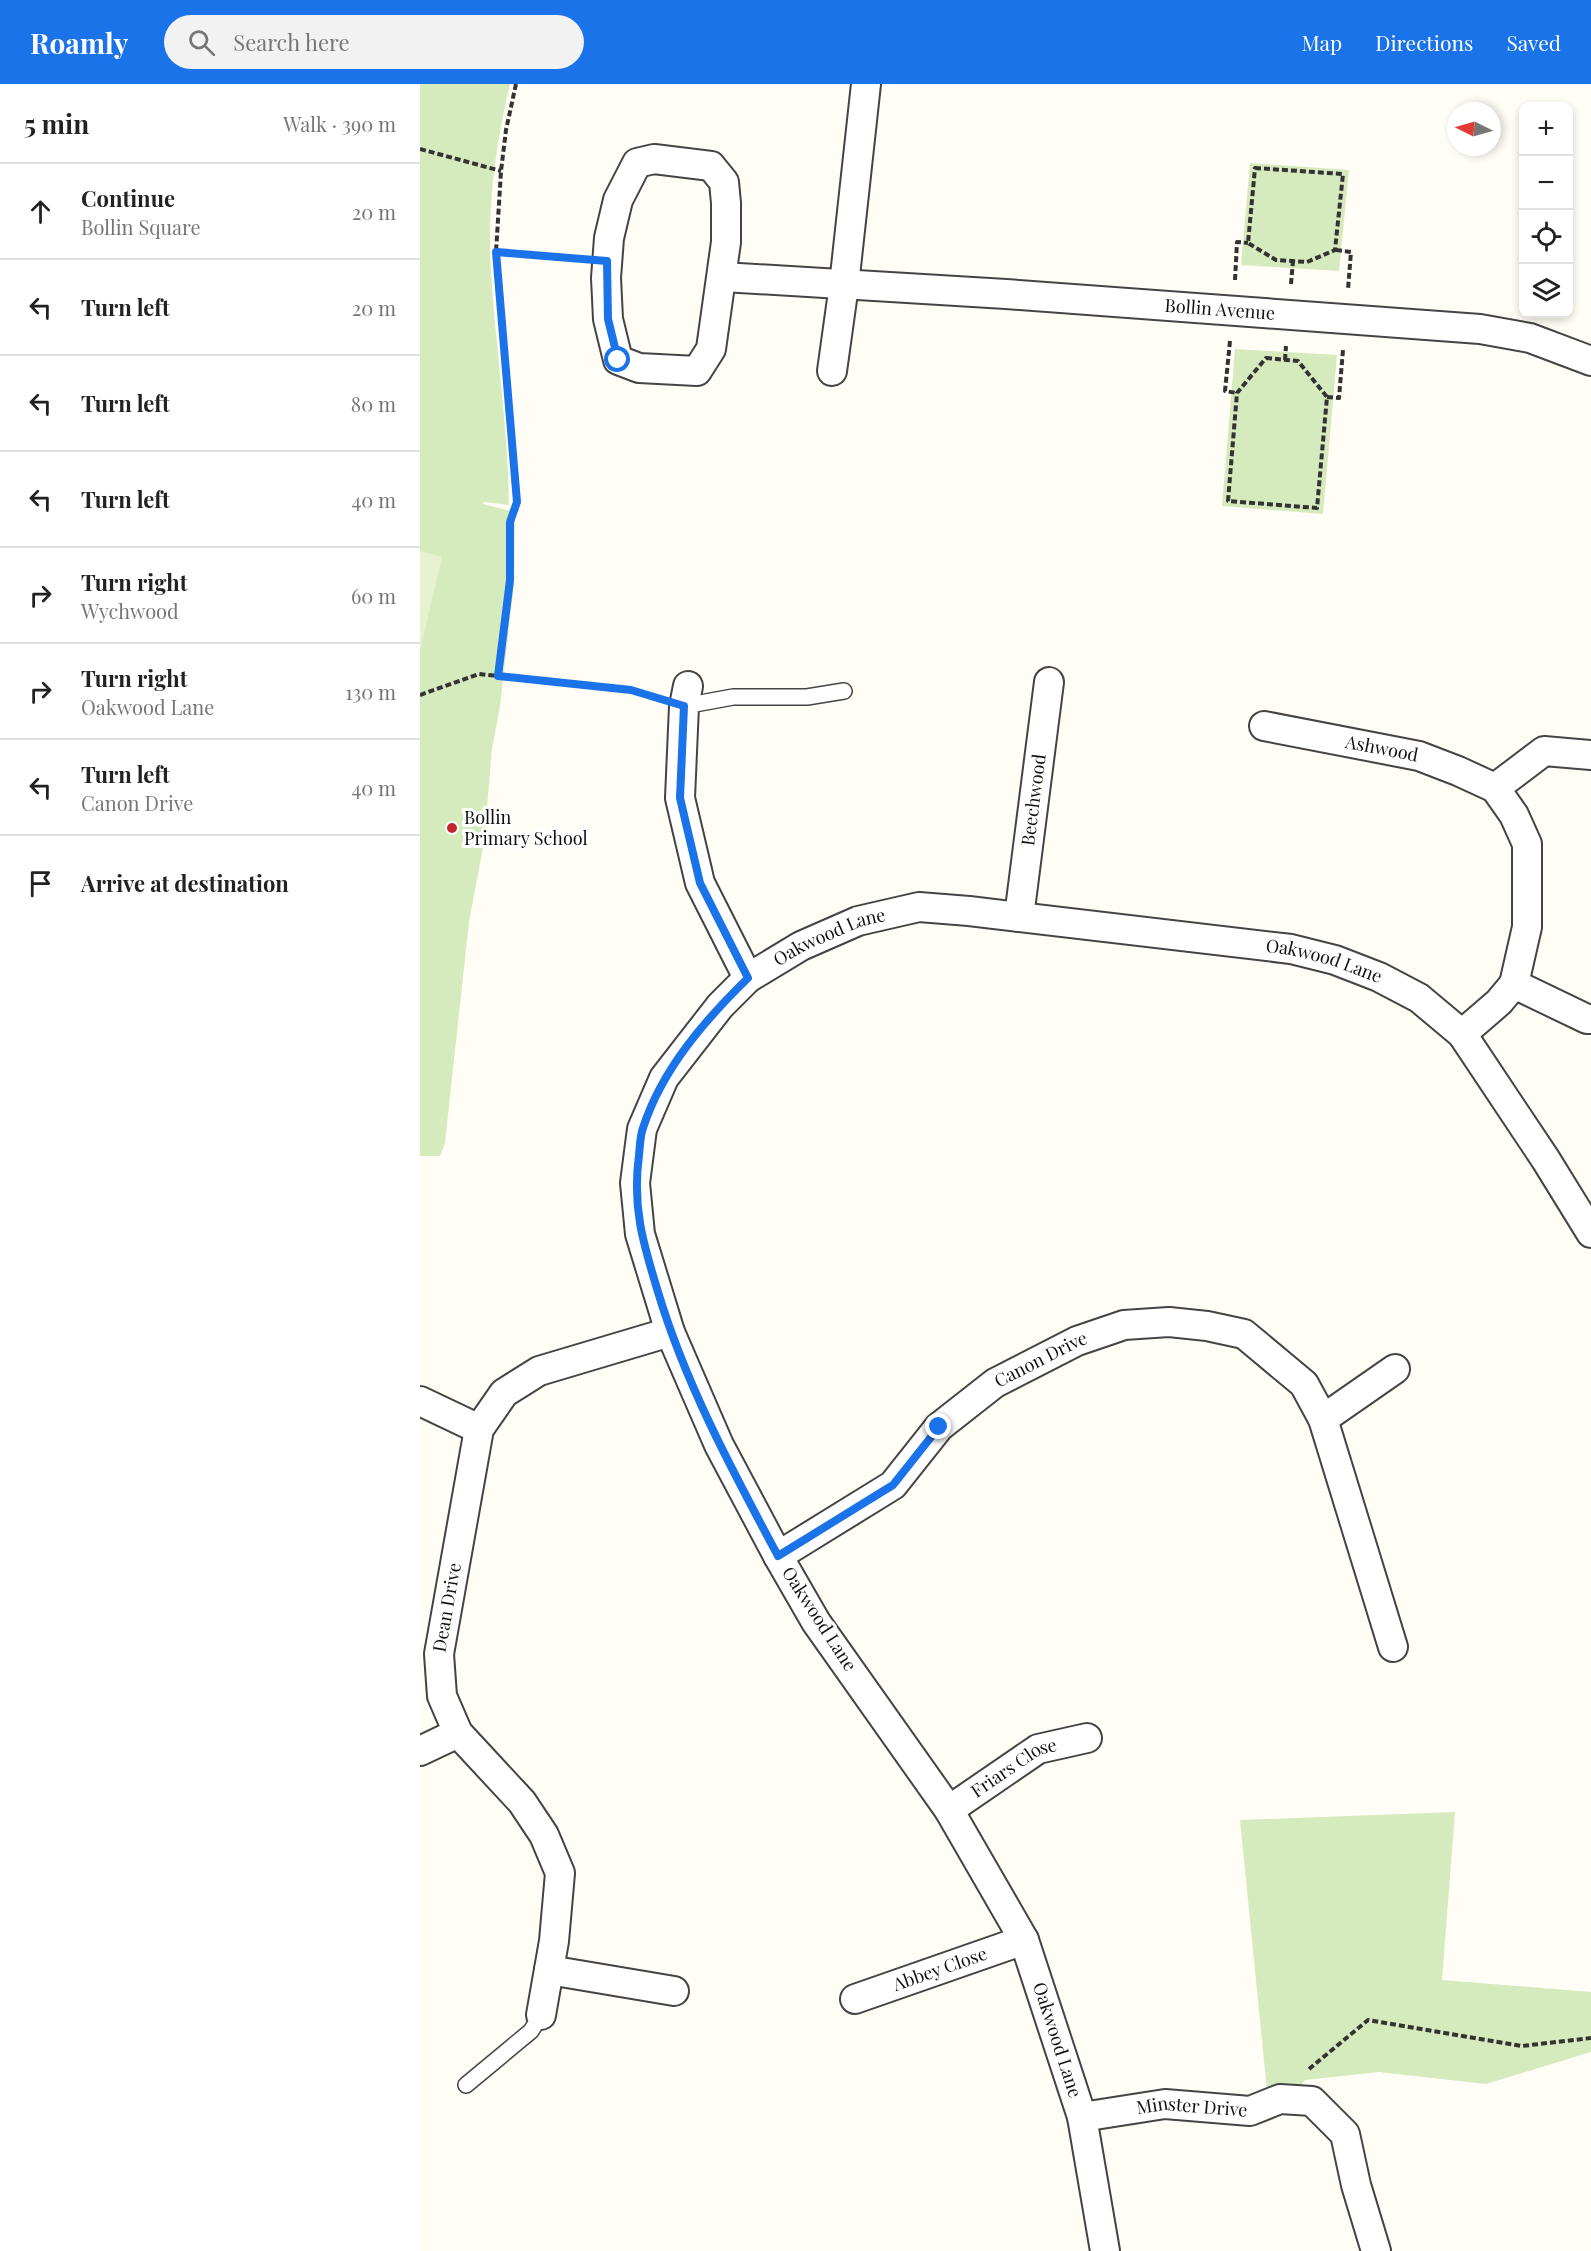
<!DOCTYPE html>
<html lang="en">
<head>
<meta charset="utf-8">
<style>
	body { margin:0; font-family:"Playfair Display",serif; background:#f2f2f2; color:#222 }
	.controls { position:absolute; right:18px; top:18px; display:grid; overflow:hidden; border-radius:12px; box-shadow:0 3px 9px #0003 }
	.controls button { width:54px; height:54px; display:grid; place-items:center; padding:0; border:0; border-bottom:2px solid #e0e0e0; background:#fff; color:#222; font:30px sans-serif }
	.compass { position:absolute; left:1027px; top:18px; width:54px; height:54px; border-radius:50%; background:#fff; box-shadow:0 3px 9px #0003; rotate:275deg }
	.stop { position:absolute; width:18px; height:18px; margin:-14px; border:4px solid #1a73e8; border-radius:50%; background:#fff }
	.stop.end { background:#1a73e8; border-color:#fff; box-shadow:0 2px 6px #0008 }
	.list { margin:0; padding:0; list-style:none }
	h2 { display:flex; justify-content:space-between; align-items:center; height:78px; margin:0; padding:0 24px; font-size:26px }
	h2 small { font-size:20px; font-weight:400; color:#767676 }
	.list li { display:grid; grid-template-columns:39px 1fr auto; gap:18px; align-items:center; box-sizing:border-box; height:96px; padding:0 24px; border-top:2px solid #e0e0e0 }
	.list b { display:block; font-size:22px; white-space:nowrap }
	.list p { margin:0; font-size:20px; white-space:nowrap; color:#767676 }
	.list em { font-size:20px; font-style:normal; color:#767676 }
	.icon { flex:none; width:33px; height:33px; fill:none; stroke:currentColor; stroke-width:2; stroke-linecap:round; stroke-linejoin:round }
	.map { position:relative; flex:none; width:1171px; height:2167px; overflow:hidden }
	header { display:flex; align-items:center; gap:36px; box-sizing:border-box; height:84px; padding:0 30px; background:#1a73e8; color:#fff }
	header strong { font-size:28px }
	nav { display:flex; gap:33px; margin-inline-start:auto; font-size:21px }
	.search { width:420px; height:54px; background:#f2f2f2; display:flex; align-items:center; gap:15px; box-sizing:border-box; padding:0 21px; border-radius:33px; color:#767676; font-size:22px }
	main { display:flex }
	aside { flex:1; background:#fff }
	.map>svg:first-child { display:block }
</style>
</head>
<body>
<header>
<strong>Roamly</strong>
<div class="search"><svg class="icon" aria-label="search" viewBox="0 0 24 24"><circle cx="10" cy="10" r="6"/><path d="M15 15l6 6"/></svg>Search here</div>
<nav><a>Map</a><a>Directions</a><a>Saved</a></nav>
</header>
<main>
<aside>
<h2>5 min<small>Walk · 390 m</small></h2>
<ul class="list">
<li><svg class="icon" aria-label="ahead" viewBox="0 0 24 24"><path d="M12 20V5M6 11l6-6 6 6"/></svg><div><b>Continue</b><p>Bollin Square</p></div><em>20 m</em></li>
<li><svg class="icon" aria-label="left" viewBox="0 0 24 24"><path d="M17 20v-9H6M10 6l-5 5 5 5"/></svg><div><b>Turn left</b></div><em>20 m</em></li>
<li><svg class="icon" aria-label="left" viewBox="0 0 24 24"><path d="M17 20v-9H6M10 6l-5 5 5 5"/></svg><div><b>Turn left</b></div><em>80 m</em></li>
<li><svg class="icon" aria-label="left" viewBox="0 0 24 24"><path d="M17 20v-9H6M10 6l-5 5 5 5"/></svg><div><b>Turn left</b></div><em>40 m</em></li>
<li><svg class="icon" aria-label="right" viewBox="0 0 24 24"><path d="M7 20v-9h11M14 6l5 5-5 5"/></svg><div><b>Turn right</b><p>Wychwood</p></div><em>60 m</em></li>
<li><svg class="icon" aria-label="right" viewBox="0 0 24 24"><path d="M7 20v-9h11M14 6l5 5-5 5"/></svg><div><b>Turn right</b><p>Oakwood Lane</p></div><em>130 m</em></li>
<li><svg class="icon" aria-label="left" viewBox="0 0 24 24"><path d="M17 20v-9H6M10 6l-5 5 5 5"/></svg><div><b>Turn left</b><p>Canon Drive</p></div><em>40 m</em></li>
<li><svg class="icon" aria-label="arrive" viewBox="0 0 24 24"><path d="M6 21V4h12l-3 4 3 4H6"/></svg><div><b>Arrive at destination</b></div></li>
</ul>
</aside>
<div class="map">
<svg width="1171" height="2167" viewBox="0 0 1171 2167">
	<rect width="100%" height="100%" fill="#fffdf5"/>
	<!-- green -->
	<g fill="#d5ebbd">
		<path d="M 0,0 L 90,0 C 75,62 67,126 71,189 C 76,266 88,344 89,421 L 64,418 L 63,420 L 95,428 L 94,500 L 80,622 L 72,665 L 64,758 L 49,838 L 25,1059 L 20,1072 L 0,1072 Z"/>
		<path d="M 830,79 L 929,86 L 919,187 L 821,181 Z"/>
		<path d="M 815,265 L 917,271 L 903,430 L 802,422 Z"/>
		<path d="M 1035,1728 L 1022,1896 L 1171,1908 L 1171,1968 L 1066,2000 L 959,1988 L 885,1996 L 877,2006 L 847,2007 L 820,1736 Z"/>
	</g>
	<!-- pitch -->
	<path fill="#e6f2cf" d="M 0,467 L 22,473 L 0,566 Z"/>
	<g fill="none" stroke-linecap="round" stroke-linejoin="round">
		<defs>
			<g id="lane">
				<path d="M 264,622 L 313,613 L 387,613 L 424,607"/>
				<path d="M 46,2001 L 111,1947 L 121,1931"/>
			</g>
			<g id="street">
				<path d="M 234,75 L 291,82 L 304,98 L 306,119 L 306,158 L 291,265 L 277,287 L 219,284 L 198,276 L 188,235 L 186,194 L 189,154 L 198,116 L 217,79 Z"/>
				<path id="s1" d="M 303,193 L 586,210 L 1060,245 L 1110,254 L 1171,277"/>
				<path d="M 412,287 L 424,201 L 446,0"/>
				<path d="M 268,602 L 264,622 L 260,714 L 280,799 L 328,894"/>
				<path id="s2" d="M 844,642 L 999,672 L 1038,687 L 1075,704 L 1094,731 L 1107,760 L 1107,843 L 1094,900 L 1079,918 L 1042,950"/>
				<path d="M 1075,704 L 1124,667 L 1171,671"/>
				<path id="s3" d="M 599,833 L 629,598"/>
				<path d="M 1094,900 L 1167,935 L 1171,935"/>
				<path d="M 0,1317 L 59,1345"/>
				<path d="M 903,1335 L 975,1285"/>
				<path id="s4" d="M 358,1472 L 473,1401 L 519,1343 L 575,1299 L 657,1257 L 704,1241 L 749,1238 L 787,1242 L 824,1250 L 884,1300 L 903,1335 L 973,1563"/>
				<path d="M 0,1667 L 38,1649"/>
				<path id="s5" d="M 529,1726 L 618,1665 L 667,1654"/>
				<path d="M 129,1886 L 254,1907"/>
				<path id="s6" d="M 435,1915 L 604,1856"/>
				<path id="s7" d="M 121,1931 L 134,1857 L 140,1789 L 124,1751 L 102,1718 L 38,1649 L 22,1612 L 19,1570 L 59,1345 L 84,1309 L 119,1287 L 250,1248"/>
				<path id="s8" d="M 662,2033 L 745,2020 L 830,2027 L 860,2015 L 892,2017 L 925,2050 L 936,2101 L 956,2167"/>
				<path id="s9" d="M 685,2167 L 662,2033 L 604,1856 L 529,1726 L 396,1538 L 358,1472 L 299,1361 L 250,1248 L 220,1150 L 215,1099 L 222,1045 L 244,994 L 300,922 L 328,894 L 381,862 L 438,837 L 499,823 L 549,827 L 871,865 L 915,876 L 959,893 L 999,914 L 1042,950 L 1126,1076 L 1171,1149"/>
			</g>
		</defs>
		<!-- lane casing -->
		<use href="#lane" stroke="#444" stroke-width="18"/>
		<!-- street casing -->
		<use href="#street" stroke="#444" stroke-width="32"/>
		<!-- path -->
		<g stroke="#333" stroke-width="4" stroke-dasharray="6 3" stroke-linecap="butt">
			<path d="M 96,0 L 86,46 L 81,87 L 76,168 L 97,418 L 90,438 L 90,496 L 78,592 L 211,606 L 235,613"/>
			<path d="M 0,65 L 81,87"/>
			<path d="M 835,84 L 923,90 L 915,166 L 887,178 L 856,176 L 828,159 Z"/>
			<path d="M 916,166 L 931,168 L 928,205"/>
			<path d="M 76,168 L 156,174"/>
			<path d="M 815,196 L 817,158 L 828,159"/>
			<path d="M 871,200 L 873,177"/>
			<path d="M 810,257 L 805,307 L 817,309"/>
			<path d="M 846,274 L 878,277 L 907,313 L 897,424 L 808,417 L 817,309 Z"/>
			<path d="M 865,276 L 866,262"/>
			<path d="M 907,313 L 919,314 L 923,266"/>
			<path d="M 0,611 L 59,590 L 78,592"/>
			<path d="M 889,1985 L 948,1936 L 1102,1962 L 1171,1954"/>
		</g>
		<!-- lane -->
		<use href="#lane" stroke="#fff" stroke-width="15"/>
		<!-- street -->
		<use href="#street" stroke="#fff" stroke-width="28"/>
	</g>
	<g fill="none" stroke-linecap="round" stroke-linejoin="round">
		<!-- route -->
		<path stroke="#1a73e8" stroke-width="8" d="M 198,276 L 188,235 L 187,177 L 76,168 L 97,418 L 90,438 L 90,496 L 78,592 L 211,606 L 264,622 L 260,714 L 280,799 L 328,894 C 285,936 242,985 223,1044 C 220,1052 220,1062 219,1071 C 212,1123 223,1159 238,1208 C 266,1301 312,1386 358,1472 L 473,1401 L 519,1343"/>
	</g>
	<!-- markers -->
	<circle fill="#c4262e" stroke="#fff" stroke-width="2" cx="32" cy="744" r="6"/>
	<g text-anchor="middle" stroke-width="6" stroke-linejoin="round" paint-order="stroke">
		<!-- street labels -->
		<g font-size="18" fill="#111" stroke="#fff">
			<text dy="6" stroke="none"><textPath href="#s1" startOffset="498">Bollin Avenue</textPath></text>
			<text dy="6" stroke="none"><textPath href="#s2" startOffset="120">Ashwood</textPath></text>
			<text dy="6" stroke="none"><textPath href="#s3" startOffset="118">Beechwood</textPath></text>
			<text dy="6" stroke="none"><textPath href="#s9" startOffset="1514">Oakwood Lane</textPath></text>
			<text dy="6" stroke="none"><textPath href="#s9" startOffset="2018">Oakwood Lane</textPath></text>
			<text dy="6" stroke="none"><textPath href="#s4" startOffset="332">Canon Drive</textPath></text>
			<text dy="6" stroke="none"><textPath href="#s7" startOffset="448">Dean Drive</textPath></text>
			<text transform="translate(399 1535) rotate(57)" y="6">Oakwood Lane</text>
			<text dy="6" stroke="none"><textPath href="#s5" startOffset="78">Friars Close</textPath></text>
			<text dy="6" stroke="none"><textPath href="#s6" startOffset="90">Abbey Close</textPath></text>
			<text transform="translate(637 1956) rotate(72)" y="6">Oakwood Lane</text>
			<text dy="6" stroke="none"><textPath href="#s8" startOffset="111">Minster Drive</textPath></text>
		</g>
		<!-- poi labels -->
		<g font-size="18" fill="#111" stroke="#fff" text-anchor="start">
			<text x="44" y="740">Bollin<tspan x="44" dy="21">Primary School</tspan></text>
		</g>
	</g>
</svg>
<div class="controls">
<button>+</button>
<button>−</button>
<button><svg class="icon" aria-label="locate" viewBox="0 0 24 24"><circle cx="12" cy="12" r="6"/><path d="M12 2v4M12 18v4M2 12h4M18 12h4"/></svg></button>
<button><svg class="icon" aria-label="layers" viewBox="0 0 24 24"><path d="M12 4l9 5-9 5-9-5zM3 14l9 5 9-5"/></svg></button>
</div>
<svg class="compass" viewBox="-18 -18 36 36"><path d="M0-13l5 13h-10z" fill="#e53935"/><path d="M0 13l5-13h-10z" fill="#767676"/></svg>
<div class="stop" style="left:198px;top:276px"></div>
<div class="stop end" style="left:519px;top:1343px"></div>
</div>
</main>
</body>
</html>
